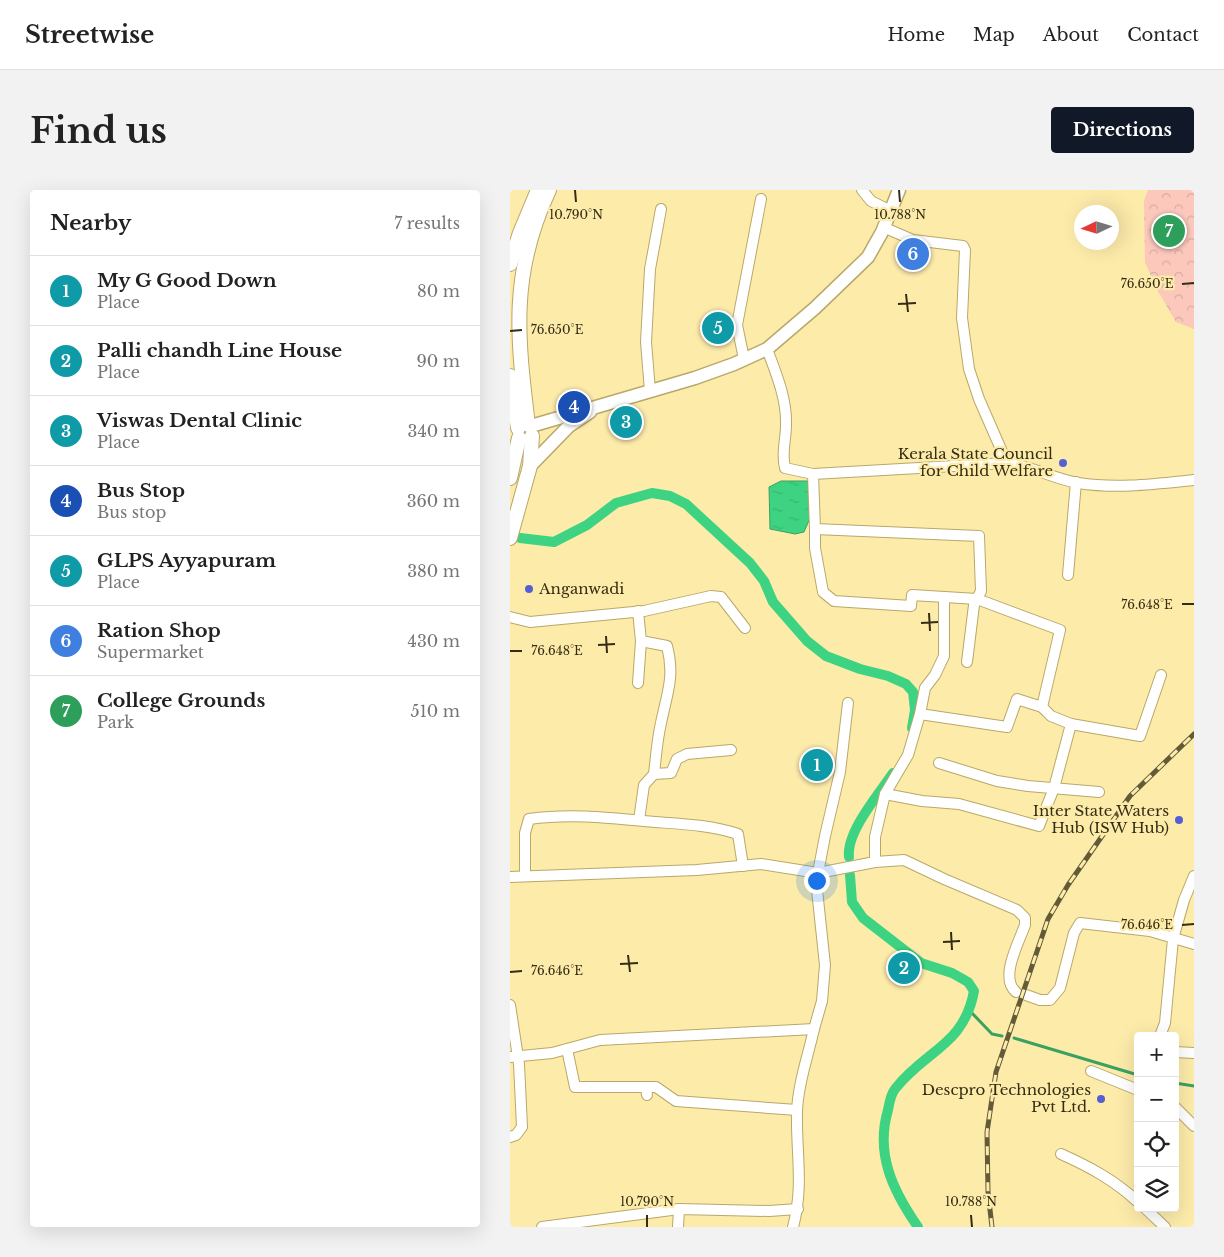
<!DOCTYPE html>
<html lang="en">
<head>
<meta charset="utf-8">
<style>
	body { margin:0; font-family:"Libre Baskerville",serif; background:#f2f2f2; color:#222 }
	.controls { position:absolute; right:15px; bottom:15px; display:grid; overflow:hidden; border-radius:5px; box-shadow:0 5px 20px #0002 }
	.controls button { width:45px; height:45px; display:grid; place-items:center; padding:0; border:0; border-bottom:1px solid #e0e0e0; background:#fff; color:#222; font:25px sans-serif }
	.compass { position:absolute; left:564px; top:15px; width:45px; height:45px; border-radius:50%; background:#fff; box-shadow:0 5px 20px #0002; rotate:266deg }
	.you { position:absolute; left:306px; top:690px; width:18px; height:18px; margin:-12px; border:4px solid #fff; border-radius:50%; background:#1a73e8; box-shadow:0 0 0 8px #1a73e833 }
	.badge { display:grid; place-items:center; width:32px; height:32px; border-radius:50%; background:#111827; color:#fff; font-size:16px; font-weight:700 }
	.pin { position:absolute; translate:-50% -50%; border:2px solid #fff; box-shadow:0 1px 5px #0006 }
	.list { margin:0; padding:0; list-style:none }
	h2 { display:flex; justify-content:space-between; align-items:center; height:65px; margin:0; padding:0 20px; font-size:21px }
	h2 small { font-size:16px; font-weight:400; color:#767676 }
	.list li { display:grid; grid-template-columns:32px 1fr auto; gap:15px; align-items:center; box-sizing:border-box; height:70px; padding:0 20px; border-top:1px solid #e0e0e0 }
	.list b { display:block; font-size:19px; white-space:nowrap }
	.list p { margin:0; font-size:16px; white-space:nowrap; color:#767676 }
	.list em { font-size:16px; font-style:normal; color:#767676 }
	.icon { flex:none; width:28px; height:28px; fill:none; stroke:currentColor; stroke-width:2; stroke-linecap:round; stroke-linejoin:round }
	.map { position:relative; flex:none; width:684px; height:1037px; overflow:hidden; border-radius:5px }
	header { display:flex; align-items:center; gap:30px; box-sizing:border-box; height:70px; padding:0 25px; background:#fff; border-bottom:1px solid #e0e0e0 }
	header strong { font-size:24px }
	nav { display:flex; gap:28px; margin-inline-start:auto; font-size:18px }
	.intro { display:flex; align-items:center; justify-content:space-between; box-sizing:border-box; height:120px; padding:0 30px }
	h1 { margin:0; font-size:35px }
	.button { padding:12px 22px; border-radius:5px; background:#111827; color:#fff; font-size:18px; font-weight:700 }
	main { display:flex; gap:30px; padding:0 30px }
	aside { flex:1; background:#fff; border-radius:5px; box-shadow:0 5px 20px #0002 }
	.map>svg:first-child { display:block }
</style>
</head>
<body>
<header>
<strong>Streetwise</strong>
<nav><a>Home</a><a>Map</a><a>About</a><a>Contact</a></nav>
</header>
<div class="intro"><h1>Find us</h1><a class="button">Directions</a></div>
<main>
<aside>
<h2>Nearby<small>7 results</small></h2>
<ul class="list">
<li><span class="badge" style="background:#0f9aa8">1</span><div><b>My G Good Down</b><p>Place</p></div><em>80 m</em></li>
<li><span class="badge" style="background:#0f9aa8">2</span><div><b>Palli chandh Line House</b><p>Place</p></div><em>90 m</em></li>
<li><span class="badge" style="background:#0f9aa8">3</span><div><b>Viswas Dental Clinic</b><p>Place</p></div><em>340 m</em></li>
<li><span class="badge" style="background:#1a4fb4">4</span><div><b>Bus Stop</b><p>Bus stop</p></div><em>360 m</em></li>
<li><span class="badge" style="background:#0f9aa8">5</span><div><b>GLPS Ayyapuram</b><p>Place</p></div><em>380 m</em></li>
<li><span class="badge" style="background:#3f7fe0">6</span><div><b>Ration Shop</b><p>Supermarket</p></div><em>430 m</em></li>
<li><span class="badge" style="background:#2e9e5b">7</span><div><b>College Grounds</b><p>Park</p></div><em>510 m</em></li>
</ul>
</aside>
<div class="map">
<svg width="684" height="1037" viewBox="0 0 684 1037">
	<defs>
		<pattern id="forest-crowns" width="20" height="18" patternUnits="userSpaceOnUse" patternTransform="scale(1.25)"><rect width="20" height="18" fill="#fbc8bb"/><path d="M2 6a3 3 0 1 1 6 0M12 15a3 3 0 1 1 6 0" fill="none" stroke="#d8aca0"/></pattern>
		<pattern id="water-ripples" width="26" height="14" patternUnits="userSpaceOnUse" patternTransform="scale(1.25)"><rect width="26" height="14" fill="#3ed382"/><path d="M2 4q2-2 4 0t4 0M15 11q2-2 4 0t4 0" fill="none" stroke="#37b56f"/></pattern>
	</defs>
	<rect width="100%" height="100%" fill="#fdebaa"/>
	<!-- forest -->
	<path fill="url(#forest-crowns)" d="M 638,0 L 684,0 L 684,139 L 666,132 L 646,98 L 635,72 L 634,11 Z"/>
	<!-- water -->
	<path fill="url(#water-ripples)" stroke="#3ba161" d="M 271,291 L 298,291 L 300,328 L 294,342 L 285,344 L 260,339 L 259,297 Z"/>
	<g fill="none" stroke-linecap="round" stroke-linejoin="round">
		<!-- stream -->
		<g stroke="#3ba161" stroke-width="3">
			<path d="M 461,822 L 482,844 L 492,846"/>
			<path d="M 504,848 L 628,885"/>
			<path d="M 665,893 L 684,896"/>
		</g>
		<!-- canal -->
		<g stroke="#3ed382" stroke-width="10">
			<path d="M 10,348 L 44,352 L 77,335 L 106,313 L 142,303 L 160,306 L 176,314 L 240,373 L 254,391 L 263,412 L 297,451 L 316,466 L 350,479 L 378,486 L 396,494 L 403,502 L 405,520 L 402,538"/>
			<path d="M 339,667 C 336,642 369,604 383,583"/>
			<path d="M 340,685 L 342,712 L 353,728 L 411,773 L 442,783 L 458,792 L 464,801 C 454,856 415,860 385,899 C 381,904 379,914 378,920 C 365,964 383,1001 408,1037"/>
		</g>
		<defs>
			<g id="minor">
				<path d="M 352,0 L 361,11 L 379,20"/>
				<path d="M 373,37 L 403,50 L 453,56 L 455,60 L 452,128 L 459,179 L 469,209 L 497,273"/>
				<path d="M 257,159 C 266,183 277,209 276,235 C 276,251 271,262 275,278 L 303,284 L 497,273 C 522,276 544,289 568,293 C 607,299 645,294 684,290"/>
				<path d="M 234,169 L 227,135 L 251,9"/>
				<path d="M 140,201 L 136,152 L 140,79 L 151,19"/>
				<path d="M 303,284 L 305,339 L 469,346 L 471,401 L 464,415 L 457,472"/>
				<path d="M 305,339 L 305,358 L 313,402 L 324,411 L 401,416 L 402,405 L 467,409 L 550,440 L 532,517 L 507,509 L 497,537 L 410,524"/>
				<path d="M 558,385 L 566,292"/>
				<path d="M 128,421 L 131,451 L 157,456 C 165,487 157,503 151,533 C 147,550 146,567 144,584"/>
				<path d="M 0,427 L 20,432 L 134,421 L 201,406 L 211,407 L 235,438"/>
				<path d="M 128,493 L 131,451"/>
				<path d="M 532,517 L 541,526 L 561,534"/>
				<path d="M 429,573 L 487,591 L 518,596 L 589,602"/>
				<path d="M 375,604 L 412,611 L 449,614 L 529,636 L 544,598 L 561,534 L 630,546 L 651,485"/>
				<path d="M 129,630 L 134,595 L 144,584 L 161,583 L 167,569 L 177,564 L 221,560"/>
				<path d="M 365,672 L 365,647 L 375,604 L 398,565 L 410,524 L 415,498 L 425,485 L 434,466 L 434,407"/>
				<path d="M 15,685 L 15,643 L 19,629 C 62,623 102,628 145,632 C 173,634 201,635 228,644 L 233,676"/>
				<path d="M 0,687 L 187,680 L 251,674 L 308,683 L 365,672 L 394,670 L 434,689 L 507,720 L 515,728 L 515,735 C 509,752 489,788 506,802"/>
				<path d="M 516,805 L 530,810 L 540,810 L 550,798 L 564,743 L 570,733 L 640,741 L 684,754"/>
				<path d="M 0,815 L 9,874 L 12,937 L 6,945 L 0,947"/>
				<path d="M 650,846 L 655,833 L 663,749 L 674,710 L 684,686"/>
				<path d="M 57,859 L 65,897 L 136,897 L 137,905"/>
				<path d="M 665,862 L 684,863"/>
				<path d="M 0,867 L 42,863 L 90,850 L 304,839 L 312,811 L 315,775 L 307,700 L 308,683 L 315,646 L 330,582 L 338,513"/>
				<path d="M 581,881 L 628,900"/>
				<path d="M 136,897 L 146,897 L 166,911 L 287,920"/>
				<path d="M 665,917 L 684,936"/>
				<path d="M 551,964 C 580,977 604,990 628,1012"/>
				<path d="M 635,1018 L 655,1037"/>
				<path d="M 32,1037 L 169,1019"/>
				<path d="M 168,1037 L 169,1019 L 259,1021 L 288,1019"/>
				<path d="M 283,1037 C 294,996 286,963 287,922 C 288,894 298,866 304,839"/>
			</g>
			<g id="major">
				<path d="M 21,236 L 185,188 L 224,174 L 257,159 L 305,118 L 358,67 L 372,42 L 389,0"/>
				<path d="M 20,276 L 59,236 L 80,222"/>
			</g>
			<g id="highway">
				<path d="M 0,74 L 10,43 L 28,0"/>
				<path d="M 0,186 L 8,238"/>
				<path d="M 18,235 C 7,146 0,83 39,0"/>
				<path d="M 0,288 L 9,248"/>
				<path d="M 0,348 L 20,276 L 22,246"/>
			</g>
		</defs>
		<!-- minor casing -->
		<use href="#minor" stroke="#b9a869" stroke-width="12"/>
		<!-- major casing -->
		<use href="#major" stroke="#b9a869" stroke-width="15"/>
		<!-- highway casing -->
		<use href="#highway" stroke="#b9a869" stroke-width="16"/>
		<!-- minor -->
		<use href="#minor" stroke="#fff" stroke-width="10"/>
		<!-- major -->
		<use href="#major" stroke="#fff" stroke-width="12"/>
		<!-- highway -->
		<use href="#highway" stroke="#fff" stroke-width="14"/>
		<defs>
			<path id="rail" d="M 482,1037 L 478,1002 L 477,942 L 486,882 L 538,729 L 558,695 L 620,606 L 684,544"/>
		</defs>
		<!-- rail casing -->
		<use href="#rail" stroke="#635a37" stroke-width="5"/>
		<!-- rail -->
		<use href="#rail" stroke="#fdebaa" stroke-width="3" stroke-dasharray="9" stroke-linecap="butt"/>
	</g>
	<!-- ticks -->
	<path fill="none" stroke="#342d13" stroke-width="2" d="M 65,0 L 66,12M 389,0 L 390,12M 672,94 L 684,93M 396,104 L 398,122M 388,114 L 406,113M 0,141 L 12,140M 672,414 L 684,414M 419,423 L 420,441M 411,433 L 428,432M 96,446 L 97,463M 88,455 L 105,454M 0,461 L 12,461M 672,735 L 684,734M 441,742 L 442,760M 433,752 L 450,751M 118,765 L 120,782M 110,774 L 128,773M 0,782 L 12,781M 137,1025 L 137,1037M 461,1025 L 462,1037"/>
	<!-- markers -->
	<g fill="#545fd5" stroke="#fdebaa" stroke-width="2">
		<circle cx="553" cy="273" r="5"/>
		<circle cx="19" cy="399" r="5"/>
		<circle cx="669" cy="630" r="5"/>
		<circle cx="591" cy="909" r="5"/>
	</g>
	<g text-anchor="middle" stroke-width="4.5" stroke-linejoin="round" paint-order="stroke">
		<!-- poi labels -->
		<g font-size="15" fill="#342d13" stroke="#fdebaa" text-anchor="end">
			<text x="543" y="269">Kerala State Council<tspan x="543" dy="17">for Child Welfare</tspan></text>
			<text x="29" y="404" text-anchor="start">Anganwadi</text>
			<text x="659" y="626">Inter State Waters<tspan x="659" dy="17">Hub (ISW Hub)</tspan></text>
			<text x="581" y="905">Descpro Technologies<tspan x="581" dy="17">Pvt Ltd.</tspan></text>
		</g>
	</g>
	<g font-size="12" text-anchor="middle" fill="#342d13" stroke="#fdebaa" stroke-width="4.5" stroke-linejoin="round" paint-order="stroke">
		<text x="66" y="29">10.790°N</text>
		<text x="390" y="29">10.788°N</text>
		<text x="637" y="98">76.650°E</text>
		<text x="47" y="144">76.650°E</text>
		<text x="637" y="419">76.648°E</text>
		<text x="47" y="465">76.648°E</text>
		<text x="637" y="739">76.646°E</text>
		<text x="47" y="785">76.646°E</text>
		<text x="137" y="1016">10.790°N</text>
		<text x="461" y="1016">10.788°N</text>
	</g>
</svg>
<div class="controls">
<button>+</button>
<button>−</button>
<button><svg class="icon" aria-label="locate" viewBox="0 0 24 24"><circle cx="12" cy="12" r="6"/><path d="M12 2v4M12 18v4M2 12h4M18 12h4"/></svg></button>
<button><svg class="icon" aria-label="layers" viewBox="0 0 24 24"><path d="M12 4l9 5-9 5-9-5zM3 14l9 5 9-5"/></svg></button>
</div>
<svg class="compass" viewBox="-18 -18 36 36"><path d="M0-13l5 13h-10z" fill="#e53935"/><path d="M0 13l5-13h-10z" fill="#767676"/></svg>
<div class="you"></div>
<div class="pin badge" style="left:307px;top:575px;background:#0f9aa8">1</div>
<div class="pin badge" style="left:394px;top:778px;background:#0f9aa8">2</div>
<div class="pin badge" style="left:116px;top:232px;background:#0f9aa8">3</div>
<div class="pin badge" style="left:64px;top:217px;background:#1a4fb4">4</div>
<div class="pin badge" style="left:208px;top:138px;background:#0f9aa8">5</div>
<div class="pin badge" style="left:403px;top:64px;background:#3f7fe0">6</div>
<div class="pin badge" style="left:659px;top:41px;background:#2e9e5b">7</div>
</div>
</main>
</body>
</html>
